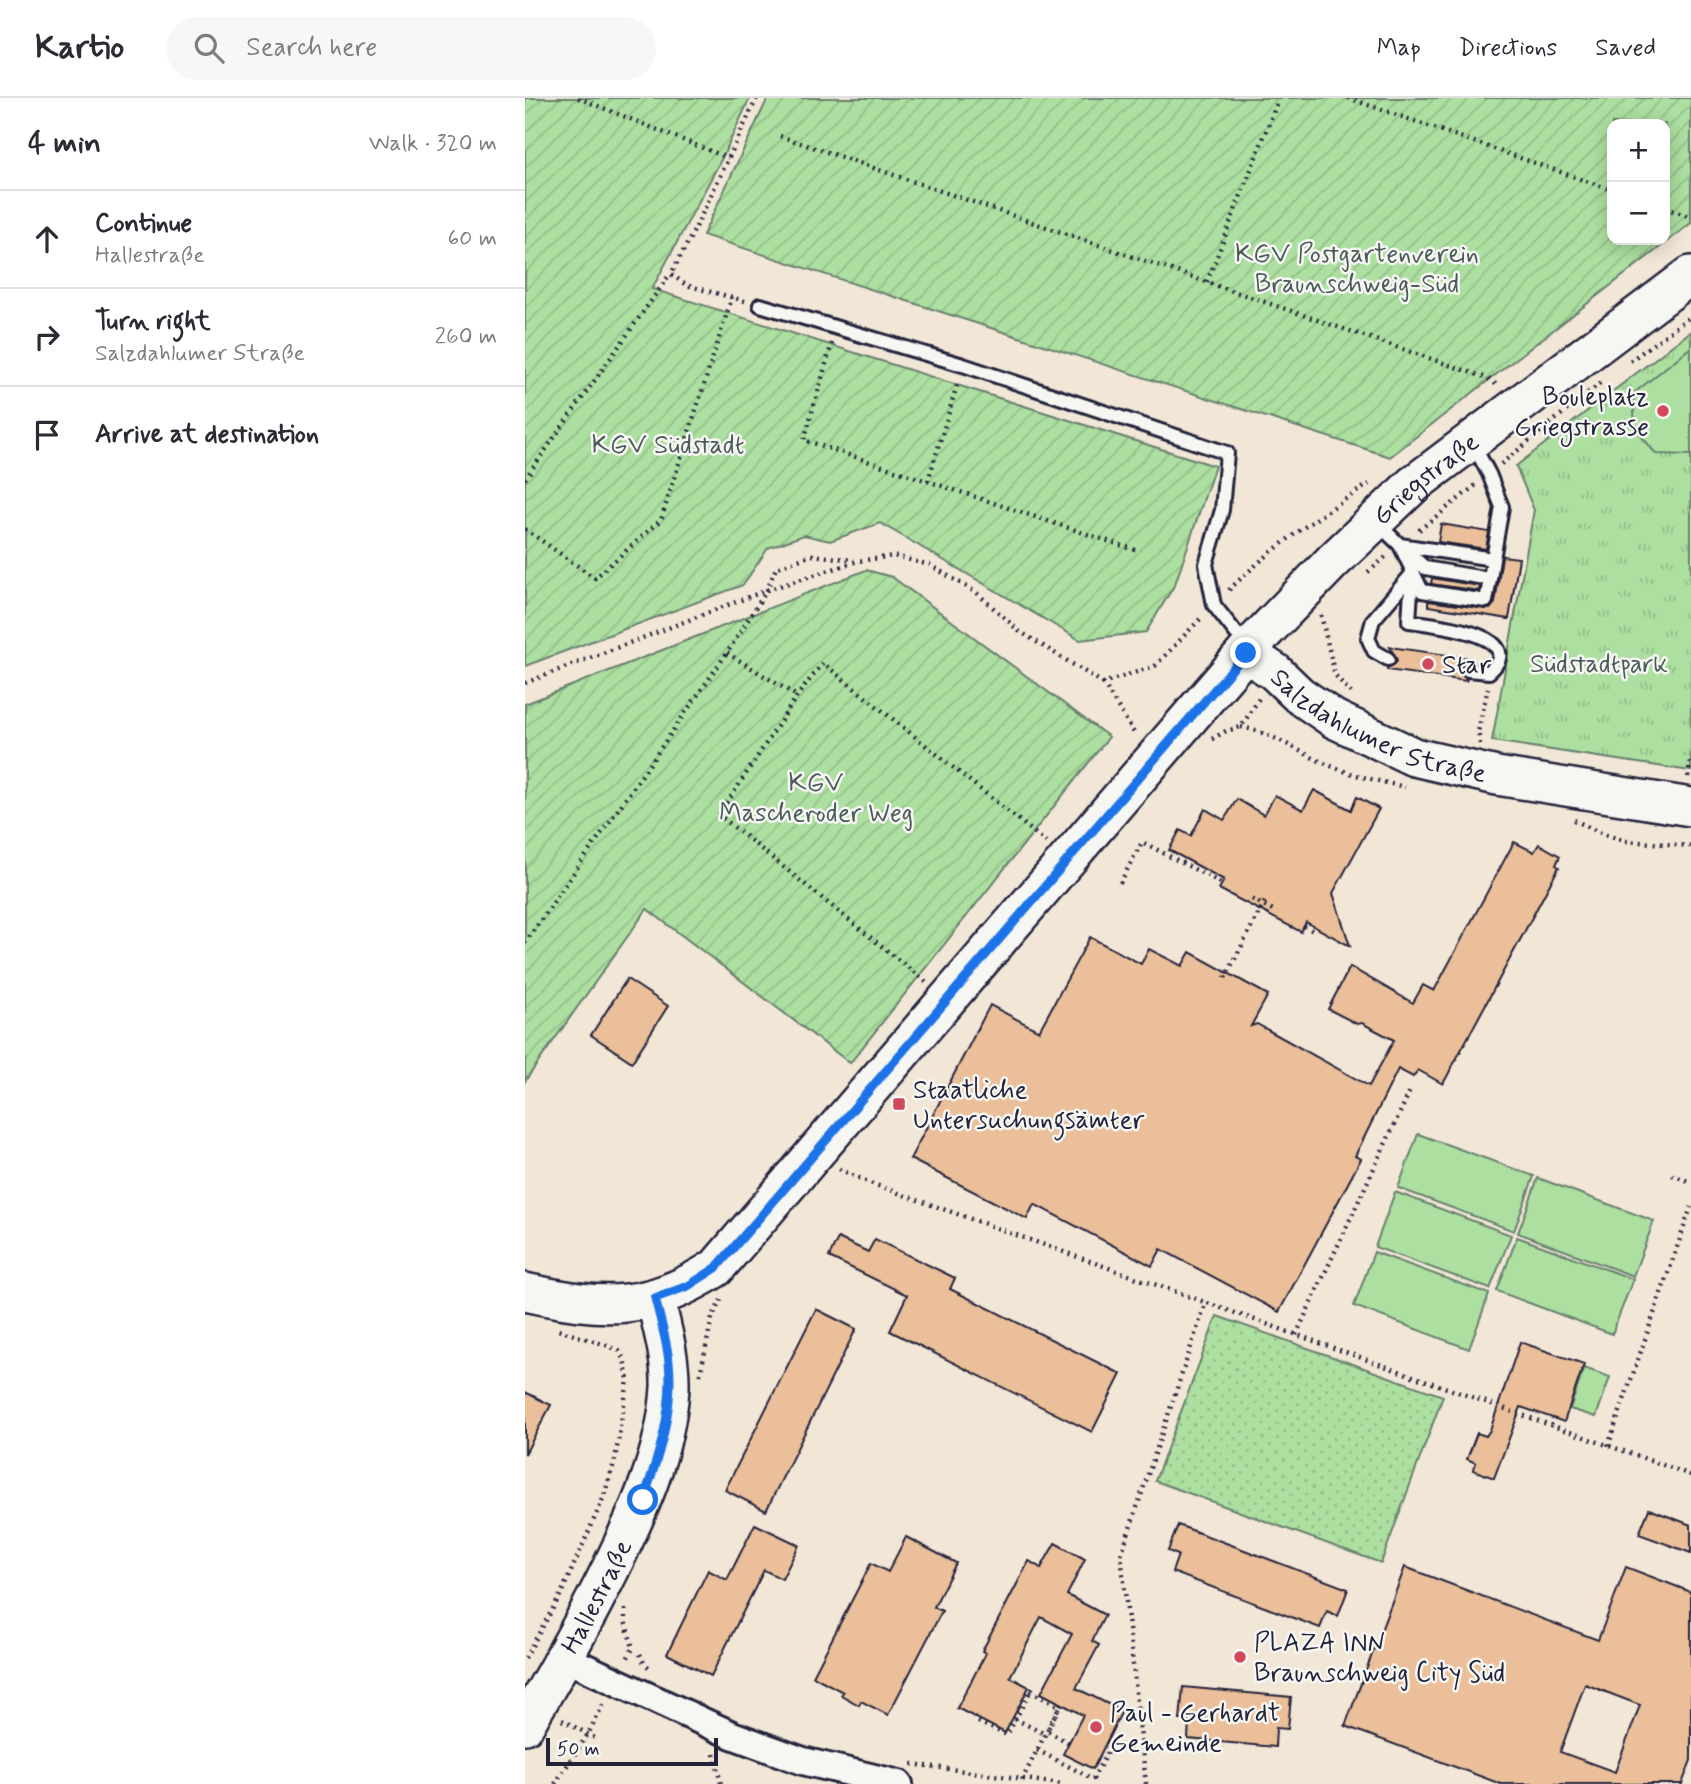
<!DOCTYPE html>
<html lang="en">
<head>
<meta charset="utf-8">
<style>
	body { margin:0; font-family:Mynerve,sans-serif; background:#f7f7f7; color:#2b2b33 }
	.controls { position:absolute; right:21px; top:21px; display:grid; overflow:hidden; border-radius:14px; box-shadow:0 4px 18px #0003 }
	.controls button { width:63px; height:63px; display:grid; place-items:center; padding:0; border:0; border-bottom:2px solid #e1e1e2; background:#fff; color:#2b2b33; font:35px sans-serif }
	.scale { position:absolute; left:21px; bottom:18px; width:172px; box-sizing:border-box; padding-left:7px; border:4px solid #22223b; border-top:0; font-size:19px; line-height:24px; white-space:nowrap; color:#22223b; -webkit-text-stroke:5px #f6f6f2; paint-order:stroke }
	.stop { position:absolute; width:21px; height:21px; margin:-16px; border:5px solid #1a73e8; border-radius:50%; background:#fff }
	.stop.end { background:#1a73e8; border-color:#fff; box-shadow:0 2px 7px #0008 }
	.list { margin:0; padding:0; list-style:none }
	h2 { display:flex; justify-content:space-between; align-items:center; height:91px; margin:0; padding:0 28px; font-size:30px }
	h2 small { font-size:23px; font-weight:400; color:#7c7c81 }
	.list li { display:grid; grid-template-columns:46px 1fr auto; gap:21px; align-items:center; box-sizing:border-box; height:98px; padding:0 28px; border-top:2px solid #e1e1e2 }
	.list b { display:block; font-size:26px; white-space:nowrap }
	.list p { margin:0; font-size:23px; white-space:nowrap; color:#7c7c81 }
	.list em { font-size:23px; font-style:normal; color:#7c7c81 }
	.icon { flex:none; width:38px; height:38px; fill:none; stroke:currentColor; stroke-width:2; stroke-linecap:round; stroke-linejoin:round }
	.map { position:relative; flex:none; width:1166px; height:1686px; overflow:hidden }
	header { display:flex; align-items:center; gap:42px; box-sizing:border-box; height:98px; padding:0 35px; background:#fff; border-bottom:2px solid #e1e1e2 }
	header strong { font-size:33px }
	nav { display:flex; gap:38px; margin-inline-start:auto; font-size:24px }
	.search { width:490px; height:63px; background:#f7f7f7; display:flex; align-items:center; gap:18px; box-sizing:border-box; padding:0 24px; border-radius:38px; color:#7c7c81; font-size:26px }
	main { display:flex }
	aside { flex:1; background:#fff }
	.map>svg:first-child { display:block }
</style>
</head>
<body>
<header>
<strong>Kartio</strong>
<div class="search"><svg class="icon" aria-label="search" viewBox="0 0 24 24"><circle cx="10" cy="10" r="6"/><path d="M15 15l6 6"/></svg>Search here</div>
<nav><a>Map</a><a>Directions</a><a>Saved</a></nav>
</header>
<main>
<aside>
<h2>4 min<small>Walk · 320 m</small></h2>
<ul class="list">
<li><svg class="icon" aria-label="ahead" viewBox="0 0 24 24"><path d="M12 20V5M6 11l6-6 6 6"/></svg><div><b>Continue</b><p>Hallestraße</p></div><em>60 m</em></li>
<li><svg class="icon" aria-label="right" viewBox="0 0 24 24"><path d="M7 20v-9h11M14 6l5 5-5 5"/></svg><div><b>Turn right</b><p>Salzdahlumer Straße</p></div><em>260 m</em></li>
<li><svg class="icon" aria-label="arrive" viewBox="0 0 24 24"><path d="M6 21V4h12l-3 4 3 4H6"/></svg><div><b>Arrive at destination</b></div></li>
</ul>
</aside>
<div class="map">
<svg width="1166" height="1686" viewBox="0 0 1166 1686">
	<defs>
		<pattern id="grass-dots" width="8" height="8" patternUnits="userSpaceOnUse" patternTransform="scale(1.75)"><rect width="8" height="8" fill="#acdfa0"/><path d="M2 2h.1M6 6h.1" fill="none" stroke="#94bf8b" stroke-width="1.8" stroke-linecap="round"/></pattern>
		<pattern id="park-tufts" width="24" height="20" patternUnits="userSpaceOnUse" patternTransform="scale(1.75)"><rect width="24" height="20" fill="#acdfa0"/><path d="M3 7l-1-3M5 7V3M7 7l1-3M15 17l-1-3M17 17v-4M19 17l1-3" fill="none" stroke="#94bf8b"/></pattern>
		<pattern id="garden-furrows" width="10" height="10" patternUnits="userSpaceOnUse" patternTransform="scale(1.75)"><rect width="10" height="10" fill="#acdfa0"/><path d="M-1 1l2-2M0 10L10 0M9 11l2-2" fill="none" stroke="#94bf8b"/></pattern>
	</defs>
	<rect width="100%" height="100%" fill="#f2e6d7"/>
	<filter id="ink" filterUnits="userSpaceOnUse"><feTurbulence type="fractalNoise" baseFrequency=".0143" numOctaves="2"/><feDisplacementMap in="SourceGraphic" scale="14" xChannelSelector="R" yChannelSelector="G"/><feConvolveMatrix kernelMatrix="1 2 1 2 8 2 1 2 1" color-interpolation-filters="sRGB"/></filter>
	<g filter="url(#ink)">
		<!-- grass -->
		<path fill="url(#grass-dots)" stroke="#67806e" stroke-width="2" d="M 692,1218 L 918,1298 L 856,1465 L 630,1383 Z"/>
		<!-- park -->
		<path fill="url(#park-tufts)" stroke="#67806e" stroke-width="2" d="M 1166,233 L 1166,673 L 967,643 L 1009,412 L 991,368 Z"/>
		<!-- garden -->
		<g fill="url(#garden-furrows)" stroke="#67806e" stroke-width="2" fill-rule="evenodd">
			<path d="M 0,0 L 225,0 L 198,58 L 127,191 L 690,368 L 650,486 L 621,534 L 555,542 L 355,425 L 305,443 L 279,437 L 243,450 L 218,487 L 0,568 Z"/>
			<path d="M 243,0 L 1166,0 L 1166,125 L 865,359 L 178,137 ZM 1140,26 L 1140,142 L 1087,142 L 1087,26 Z"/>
			<path d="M 341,472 L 367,479 L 584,639 L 325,965 L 122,811 L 0,983 L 0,606 Z"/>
		</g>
		<!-- pitch -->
		<g fill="#acdfa0" stroke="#67806e" stroke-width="2">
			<path d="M 1166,249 L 1166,357 L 1131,356 L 1110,330 L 1108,296 Z"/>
			<path d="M 893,1036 L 1009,1078 L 989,1133 L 873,1090 Z"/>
			<path d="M 1013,1080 L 1129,1123 L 1108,1178 L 993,1135 Z"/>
			<path d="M 870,1094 L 986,1137 L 965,1191 L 850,1149 Z"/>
			<path d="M 992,1139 L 1108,1181 L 1087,1236 L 972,1193 Z"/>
			<path d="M 849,1154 L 964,1196 L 944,1251 L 829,1208 Z"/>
			<path d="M 1059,1270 L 1085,1279 L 1071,1319 L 1045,1311 Z"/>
		</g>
		<!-- building -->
		<g fill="#eabf99" stroke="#22223b" stroke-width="2" fill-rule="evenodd">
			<path d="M 916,426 L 964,434 L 961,451 L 913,444 Z"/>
			<path d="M 977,458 L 994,460 L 984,521 L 903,508 L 903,503 L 965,511 L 970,505 Z"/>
			<path d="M 907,480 L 955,488 L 954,493 L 906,486 Z"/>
			<path d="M 865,549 L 944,560 L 944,563 L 939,564 L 934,570 L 935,576 L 942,581 L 941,583 L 862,572 L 862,570 L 870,566 L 872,562 Z"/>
			<path d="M 789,692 L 826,712 L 832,699 L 854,711 L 808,795 L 825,848 L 781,824 L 776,834 L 694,791 L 699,782 L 644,752 L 655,732 L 666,738 L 680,711 L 699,722 L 712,701 L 739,717 L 750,697 L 778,712 Z"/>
			<path d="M 989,744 L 1009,754 L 1014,746 L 1035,758 L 1031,767 L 1034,769 L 918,986 L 893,972 L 888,979 L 873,971 L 830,1058 L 836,1061 L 754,1214 L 636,1151 L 627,1168 L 509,1106 L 502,1121 L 385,1061 L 465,907 L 514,933 L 565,839 L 616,866 L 624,851 L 657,868 L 665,854 L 743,897 L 726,928 L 732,926 L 844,988 L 869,942 L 837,925 L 832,926 L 803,911 L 825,869 L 888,905 L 898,887 L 909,893 Z"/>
			<path d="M 102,881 L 143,908 L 107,964 L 66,937 Z"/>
			<path d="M 313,1140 L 343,1154 L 350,1141 L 430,1180 L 425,1191 L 596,1276 L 567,1334 L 365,1233 L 382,1197 L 304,1159 Z"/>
			<path d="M 291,1211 L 331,1231 L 241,1413 L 200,1392 Z"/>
			<path d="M 995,1244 L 1059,1266 L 1039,1324 L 996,1309 L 969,1380 L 948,1372 L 951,1365 L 942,1361 L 952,1335 L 961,1338 L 965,1332 Z"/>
			<path d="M 0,1294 L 26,1307 L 0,1356 Z"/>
			<path d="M 1124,1411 L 1166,1427 L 1166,1455 L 1114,1436 Z"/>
			<path d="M 230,1426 L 274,1447 L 257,1481 L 239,1472 L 186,1578 L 142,1556 L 183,1472 L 202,1482 Z"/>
			<path d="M 653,1427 L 823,1491 L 813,1518 L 802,1513 L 795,1530 L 647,1474 L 653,1457 L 643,1453 Z"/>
			<path d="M 381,1439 L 431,1465 L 409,1509 L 417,1513 L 363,1617 L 336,1603 L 334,1607 L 316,1597 L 318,1594 L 288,1578 L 346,1465 L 363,1474 Z"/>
			<path d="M 530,1445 L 560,1461 L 542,1497 L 580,1517 L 567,1543 L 574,1547 L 551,1590 L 597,1613 L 568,1671 L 538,1656 L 558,1617 L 516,1595 L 547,1536 L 516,1519 L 485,1579 L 504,1589 L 480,1635 L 432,1610 L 461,1555 L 457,1553 L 504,1463 L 516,1470 Z"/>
			<path d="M 880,1469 L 1073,1542 L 1101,1469 L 1166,1494 L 1166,1662 L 1157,1686 L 976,1686 L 820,1628 ZM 1060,1586 L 1115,1607 L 1090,1674 L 1035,1654 Z"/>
			<path d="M 658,1589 L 766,1599 L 763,1631 L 751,1630 L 750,1649 L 663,1641 L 664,1622 L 655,1622 Z"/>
		</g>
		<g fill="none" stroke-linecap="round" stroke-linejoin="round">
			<defs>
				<g id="lane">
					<path d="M 235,207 L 438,267 L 702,355 L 697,412 L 681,466 L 689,507 L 711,535 L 724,545"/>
					<path d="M 853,426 L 875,447 L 968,461 L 977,409 L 964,376 L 948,346"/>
					<path d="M 965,481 L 961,503 L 897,493 L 875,447 L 900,470 L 965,481 L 968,461"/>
					<path d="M 863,561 L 849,553 L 843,540 L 848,522 L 887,476 L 884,523 C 904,526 1007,536 964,574 L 943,572"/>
				</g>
				<path id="street" d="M 40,1560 L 207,1637 L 278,1663 L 374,1686"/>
				<g id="secondary">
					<path id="s1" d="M 721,555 L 750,574 L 774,597 L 809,621 L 889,659 L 972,678 L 1166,709"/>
					<path id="s2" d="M 0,1194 C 79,1211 120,1215 191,1170 L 727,547 L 808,463 L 889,386 L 1166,177"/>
					<path id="s3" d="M 0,1627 C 30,1576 59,1525 85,1472 C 113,1415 141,1355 145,1290 C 146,1259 137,1230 130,1200"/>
				</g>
			</defs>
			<!-- lane casing -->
			<use href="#lane" stroke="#22223b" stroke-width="18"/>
			<!-- street casing -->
			<use href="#street" stroke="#22223b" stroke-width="32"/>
			<!-- secondary casing -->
			<use href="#secondary" stroke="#22223b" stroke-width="42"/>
			<!-- path -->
			<g stroke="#22223b" stroke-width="4.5" stroke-dasharray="2 5" stroke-linecap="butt">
				<path d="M 53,0 L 203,60"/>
				<path d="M 823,0 L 1087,92"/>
				<path d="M 255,38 L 962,280 L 972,287"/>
				<path d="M 1140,110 L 1166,119"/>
				<path d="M 682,184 L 754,0"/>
				<path d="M 220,203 L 161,187 L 146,176 L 170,131 L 232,0"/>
				<path d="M 307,245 L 279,342 L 613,453"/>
				<path d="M 1105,263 L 1166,218"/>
				<path d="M 976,366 L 1075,285"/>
				<path d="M 0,381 L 145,176"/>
				<path d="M 403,383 L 433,284"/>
				<path d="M 0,431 L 70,480 L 136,422 L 207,199"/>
				<path d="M 894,432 L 951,387"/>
				<path d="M 843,474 L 863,457"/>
				<path d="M 704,492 C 745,451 795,417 844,386"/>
				<path d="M 796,517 L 810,577 L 826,595"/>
				<path d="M 202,555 L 272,598"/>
				<path d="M 0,585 L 242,492 L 333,463 L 369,458 L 405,467 L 452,495 L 494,533 L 578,585 L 630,568 L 678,518"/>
				<path d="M 578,585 L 611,638"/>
				<path d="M 716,629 C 748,635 772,653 801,666 C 826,677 853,683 880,689"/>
				<path d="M 687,641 L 701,633 L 716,629 L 735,599"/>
				<path d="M 955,646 L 953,634 L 963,590"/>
				<path d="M 1163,679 L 1166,661"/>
				<path d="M 1049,722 L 1078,736 L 1101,743 L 1166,748"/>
				<path d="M 595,785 L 617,744 L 696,785"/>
				<path d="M 727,801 L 748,812"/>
				<path d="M 779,828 L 790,834"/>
				<path d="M 0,845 L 202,555 L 242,492 L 251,470 L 287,457 L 329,462"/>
				<path d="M 700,880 L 740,803"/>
				<path d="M 401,884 L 194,717 L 272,598 L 298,565 L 521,744"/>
				<path d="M 314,1071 L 345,1085 L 1166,1377"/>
				<path d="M 1147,1077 L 1166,1084"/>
				<path d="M 771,1237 L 886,991"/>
				<path d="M 175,1277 L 187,1220 L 196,1202"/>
				<path d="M 1083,1348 L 1166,1109"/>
				<path d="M 100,1511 L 100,1523 L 108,1550 L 101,1563"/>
				<path d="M 115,1556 L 119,1565 L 127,1572"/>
				<path d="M 0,1560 L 36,1496 L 78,1401 L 90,1362 L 103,1282 L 99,1261 L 94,1253 L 84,1248 L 33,1232"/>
				<path d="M 505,1593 L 535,1609"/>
				<path d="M 490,1621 L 520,1636"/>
				<path d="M 37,1622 L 70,1640"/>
				<path d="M 453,1624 L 482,1637 L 509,1586"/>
				<path d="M 512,1652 L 568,1681 L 588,1643"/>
				<path d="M 189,1656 L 196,1686"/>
				<path d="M 387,1666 L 536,1686"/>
				<path d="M 497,1682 L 536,1605 L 522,1633 L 544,1645"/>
				<path d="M 30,1686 L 63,1636 L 79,1605"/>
				<path d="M 621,1686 L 596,1457 L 681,1204"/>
			</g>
			<!-- lane -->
			<use href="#lane" stroke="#f6f6f2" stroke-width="12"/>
			<!-- street -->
			<use href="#street" stroke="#f6f6f2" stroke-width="26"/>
			<!-- secondary -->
			<use href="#secondary" stroke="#f6f6f2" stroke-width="37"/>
		</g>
	</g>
	<g fill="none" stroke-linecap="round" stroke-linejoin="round" filter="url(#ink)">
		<!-- route -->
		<path stroke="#1a73e8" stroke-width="9" d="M 118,1402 C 134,1358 149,1311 144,1264 C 142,1243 135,1221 130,1200 L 163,1188 L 191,1170 L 721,555"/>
	</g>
	<!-- markers -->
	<g fill="#d1495b" stroke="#f6f6f2" stroke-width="2.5">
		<circle cx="1138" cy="313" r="7"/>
		<circle cx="903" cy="566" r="7"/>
		<rect x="367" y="999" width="14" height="14" rx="3.5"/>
		<circle cx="715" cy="1559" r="7"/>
		<circle cx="571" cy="1629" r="7"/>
	</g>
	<g text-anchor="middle" stroke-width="5" stroke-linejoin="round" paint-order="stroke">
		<!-- park labels -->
		<g font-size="26" fill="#4b5b59" stroke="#f6f6f2">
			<text x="832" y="164">KGV Postgartenverein<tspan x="832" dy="30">Braunschweig-Süd</tspan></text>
			<text x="143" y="355">KGV Südstadt</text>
			<text x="1074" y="574">Südstadtpark</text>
			<text x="291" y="693">KGV<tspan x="291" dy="30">Mascheroder Weg</tspan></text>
		</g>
		<!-- poi labels -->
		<g font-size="26" fill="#22223b" stroke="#f6f6f2" text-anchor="start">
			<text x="1124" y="307" text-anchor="end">Bouleplatz<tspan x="1124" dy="30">Griegstrasse</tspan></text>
			<text x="917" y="575">Star</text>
			<text x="388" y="1000">Staatliche<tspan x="388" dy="30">Untersuchungsämter</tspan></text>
			<text x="729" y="1553">PLAZA INN<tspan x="729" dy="30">Braunschweig City Süd</tspan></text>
			<text x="585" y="1623">Paul - Gerhardt<tspan x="585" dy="30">Gemeinde</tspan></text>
		</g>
		<!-- street labels -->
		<g font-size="26" fill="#22223b" stroke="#f6f6f2">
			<text dy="9" stroke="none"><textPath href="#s2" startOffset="1262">Griegstraße</textPath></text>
			<text dy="9" stroke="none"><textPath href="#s1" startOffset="154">Salzdahlumer Straße</textPath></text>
			<text dy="9" stroke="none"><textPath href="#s3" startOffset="147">Hallestraße</textPath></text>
		</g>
	</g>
</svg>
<div class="controls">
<button>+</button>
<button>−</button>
</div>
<div class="scale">50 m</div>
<div class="stop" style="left:118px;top:1402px"></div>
<div class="stop end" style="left:721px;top:555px"></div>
</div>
</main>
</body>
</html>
